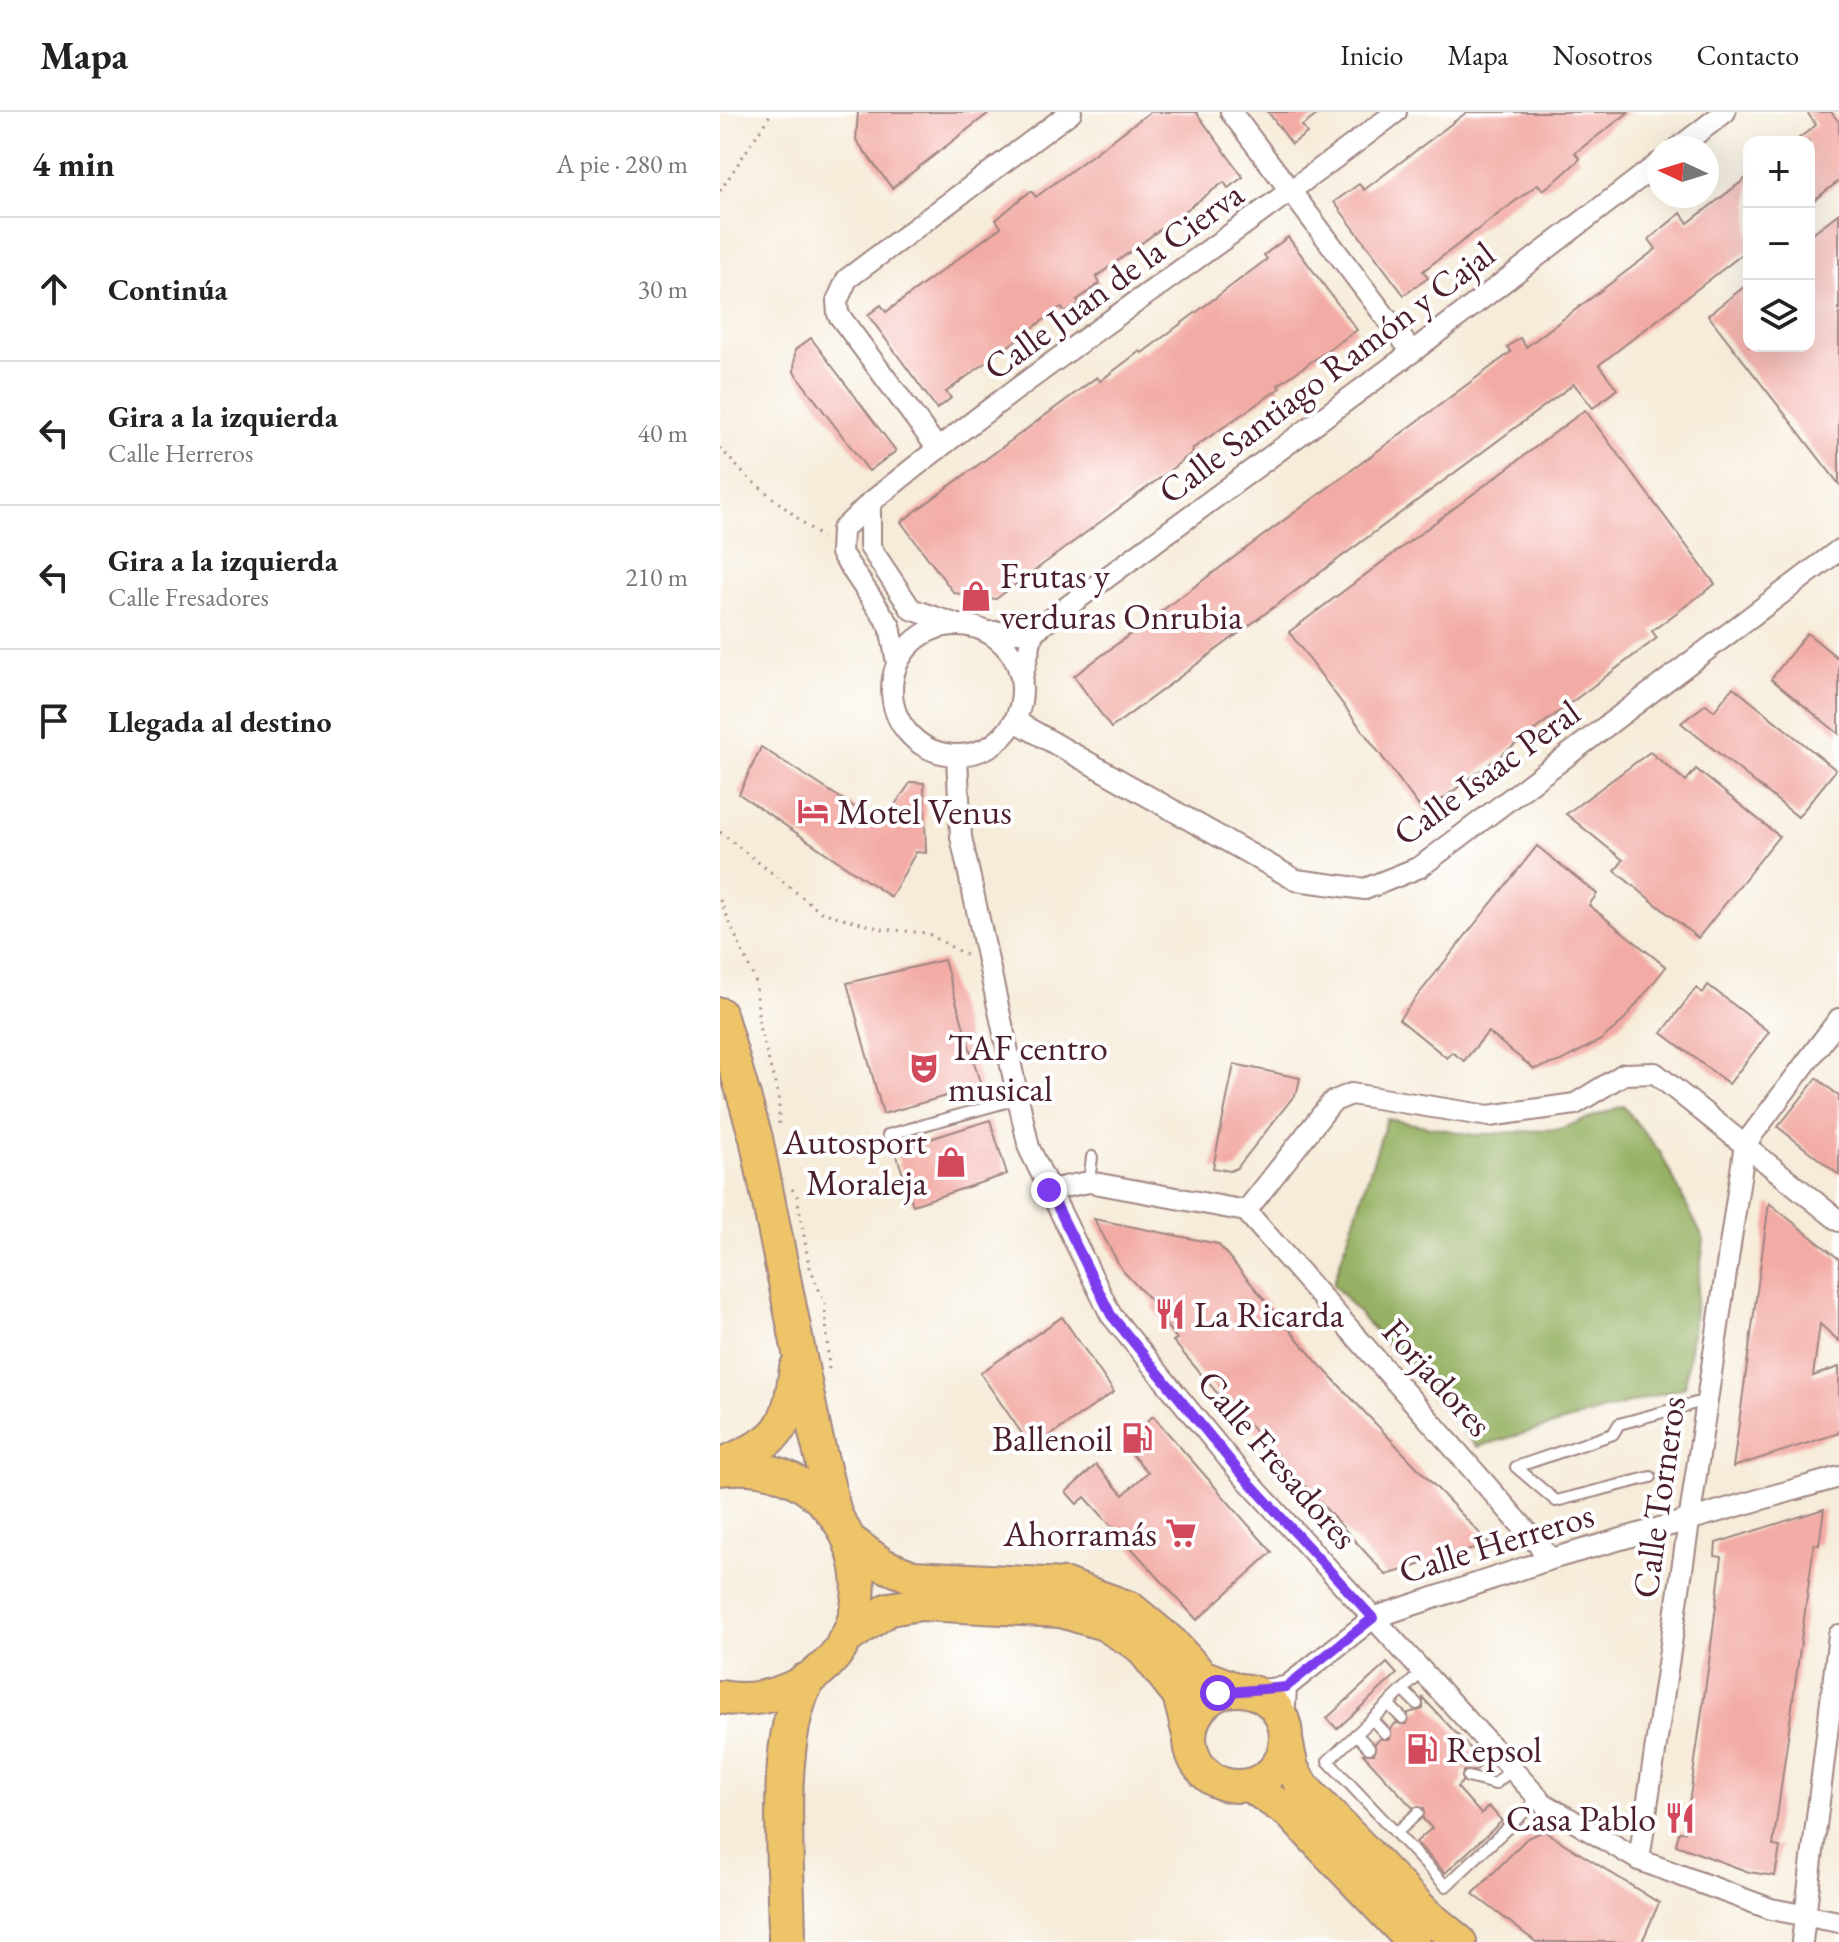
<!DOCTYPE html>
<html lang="es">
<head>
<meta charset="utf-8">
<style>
	body { margin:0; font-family:"EB Garamond",serif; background:#f6f6f6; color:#222 }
	.controls { position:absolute; right:24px; top:24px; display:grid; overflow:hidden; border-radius:16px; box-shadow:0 8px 32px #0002 }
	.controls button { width:72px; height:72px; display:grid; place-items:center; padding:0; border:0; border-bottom:2px solid #e0e0e0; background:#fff; color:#222; font:40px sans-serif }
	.compass { position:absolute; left:927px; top:24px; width:72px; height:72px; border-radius:50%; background:#fff; box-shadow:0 8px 32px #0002; rotate:274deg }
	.stop { position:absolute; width:24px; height:24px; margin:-18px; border:6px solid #7c3aed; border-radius:50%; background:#fff }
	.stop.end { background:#7c3aed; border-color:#fff; box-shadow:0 2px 8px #0008 }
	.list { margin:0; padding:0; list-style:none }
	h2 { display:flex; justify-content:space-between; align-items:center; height:104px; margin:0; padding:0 32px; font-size:34px }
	h2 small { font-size:26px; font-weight:400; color:#767676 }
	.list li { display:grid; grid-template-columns:52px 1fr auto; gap:24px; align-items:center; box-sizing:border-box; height:144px; padding:0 32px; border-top:2px solid #e0e0e0 }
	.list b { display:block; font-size:30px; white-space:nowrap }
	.list p { margin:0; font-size:26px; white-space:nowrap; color:#767676 }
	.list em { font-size:26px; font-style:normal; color:#767676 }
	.icon { flex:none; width:44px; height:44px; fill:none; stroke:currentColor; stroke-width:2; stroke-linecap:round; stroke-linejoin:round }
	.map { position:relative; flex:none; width:1119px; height:1830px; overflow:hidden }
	header { display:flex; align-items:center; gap:48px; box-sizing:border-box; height:112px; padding:0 40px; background:#fff; border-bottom:2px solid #e0e0e0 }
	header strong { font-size:38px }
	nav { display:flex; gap:44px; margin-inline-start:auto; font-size:28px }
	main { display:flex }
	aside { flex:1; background:#fff }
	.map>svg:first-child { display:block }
</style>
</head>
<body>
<header>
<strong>Mapa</strong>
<nav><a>Inicio</a><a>Mapa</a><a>Nosotros</a><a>Contacto</a></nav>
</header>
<main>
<aside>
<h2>4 min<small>A pie · 280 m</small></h2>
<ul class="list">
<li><svg class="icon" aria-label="ahead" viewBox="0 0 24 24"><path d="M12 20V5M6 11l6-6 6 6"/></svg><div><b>Continúa</b></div><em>30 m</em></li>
<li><svg class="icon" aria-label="left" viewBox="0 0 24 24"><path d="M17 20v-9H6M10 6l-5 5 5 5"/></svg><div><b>Gira a la izquierda</b><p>Calle Herreros</p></div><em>40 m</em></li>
<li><svg class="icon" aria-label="left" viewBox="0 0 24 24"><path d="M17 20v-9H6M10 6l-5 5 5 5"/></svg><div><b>Gira a la izquierda</b><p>Calle Fresadores</p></div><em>210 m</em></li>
<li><svg class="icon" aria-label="arrive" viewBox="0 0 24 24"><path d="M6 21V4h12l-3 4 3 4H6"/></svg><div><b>Llegada al destino</b></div></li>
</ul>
</aside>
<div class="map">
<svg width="1119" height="1830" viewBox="0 0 1119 1830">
	<rect width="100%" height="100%" fill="#fff"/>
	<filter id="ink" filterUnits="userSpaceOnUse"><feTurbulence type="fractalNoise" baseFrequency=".0125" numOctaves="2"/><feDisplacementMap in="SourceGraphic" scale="16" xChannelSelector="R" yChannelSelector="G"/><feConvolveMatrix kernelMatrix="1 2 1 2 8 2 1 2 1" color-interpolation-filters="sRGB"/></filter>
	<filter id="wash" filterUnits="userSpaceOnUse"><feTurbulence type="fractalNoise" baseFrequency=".006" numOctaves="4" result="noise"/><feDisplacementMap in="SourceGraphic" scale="32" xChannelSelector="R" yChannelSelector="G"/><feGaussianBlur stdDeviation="1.8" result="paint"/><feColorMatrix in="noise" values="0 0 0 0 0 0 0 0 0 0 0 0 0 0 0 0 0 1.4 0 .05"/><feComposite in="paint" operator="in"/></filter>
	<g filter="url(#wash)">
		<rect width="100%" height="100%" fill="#f6ecd9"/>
		<!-- forest -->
		<path fill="#96b163" stroke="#706847" stroke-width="2" d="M 903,994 L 940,1040 L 984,1128 L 965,1275 L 757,1335 L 613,1172 L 667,1007 L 754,1023 L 839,1017 Z"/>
		<g id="blocks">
			<!-- building -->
			<g fill="#f3aca5">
				<path d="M 138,0 L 270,0 L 172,76 L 136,28 Z"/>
				<path d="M 430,0 L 476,0 L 523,65 L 508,76 L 504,70 L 376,165 L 380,171 L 357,188 L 360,191 L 346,201 L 341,195 L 226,280 L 231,286 L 217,297 L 148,203 L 161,193 L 166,200 L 281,115 L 276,108 L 298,89 L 311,79 L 316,85 Z"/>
				<path d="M 548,0 L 601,0 L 582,14 L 587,21 L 572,32 Z"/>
				<path d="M 747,0 L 909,0 L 855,41 L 860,47 L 839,66 L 823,78 L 818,72 L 703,159 L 708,166 L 684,183 L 614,90 L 639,72 L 644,78 Z"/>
				<path d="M 1087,0 L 1111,0 L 1119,10 L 1119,69 L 1089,92 L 1089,30 L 1074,30 L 1096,13 Z"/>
				<path d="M 1029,64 L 1029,137 L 879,253 L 897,277 L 873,296 L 854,272 L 391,616 L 354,564 L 791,240 L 787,235 L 800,226 L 806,235 L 936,137 L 929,127 L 961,101 L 968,111 Z"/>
				<path d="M 1119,101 L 1119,372 L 988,203 L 1029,171 L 1029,234 L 1089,234 L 1089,124 Z"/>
				<path d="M 568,125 L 637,218 L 558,273 L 560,276 L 472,337 L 473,340 L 448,360 L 276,487 L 234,481 L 181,410 L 377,265 L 380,269 L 420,239 L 422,241 L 547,147 L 544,143 Z"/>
				<path d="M 91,226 L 176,339 L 149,359 L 74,260 L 75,238 Z"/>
				<path d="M 865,298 L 995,472 L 932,519 L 937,526 L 704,701 L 569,520 Z"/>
				<path d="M 1087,521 L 1119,547 L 1119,622 L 1051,567 Z"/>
				<path d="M 1013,575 L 1116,658 L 1078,705 L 961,611 L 986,592 L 994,599 Z"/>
				<path d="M 41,635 L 161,712 L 191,670 L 204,671 L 206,741 L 196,740 L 171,785 L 19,682 Z"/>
				<path d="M 930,640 L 966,669 L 976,657 L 1059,724 L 978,826 L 895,759 L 903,748 L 846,702 Z"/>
				<path d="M 817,734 L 877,782 L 869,793 L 946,855 L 902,910 L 881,928 L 841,949 L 814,957 L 768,920 L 744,949 L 732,940 L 727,946 L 679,907 Z"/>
				<path d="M 224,848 L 261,974 L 163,1002 L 127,871 Z"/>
				<path d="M 988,873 L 1049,920 L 1009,972 L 942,921 L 976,876 L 983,881 Z"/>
				<path d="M 514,952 L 580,966 L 577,980 L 517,1056 L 510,1059 L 493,1056 Z"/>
				<path d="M 1097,966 L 1119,984 L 1119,1063 L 1058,1015 Z"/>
				<path d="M 270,1008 L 287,1062 L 193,1093 L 175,1038 Z"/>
				<path d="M 1049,1091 L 1119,1147 L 1119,1229 L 1100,1212 L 1093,1264 L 1119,1255 L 1119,1321 L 1013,1355 Z"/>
				<path d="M 374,1107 L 498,1132 L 596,1249 L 770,1432 L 666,1463 L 529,1312 L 526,1315 L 453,1229 L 457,1227 L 431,1195 L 434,1192 L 402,1158 Z"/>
				<path d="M 342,1205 L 394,1280 L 312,1336 L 260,1261 Z"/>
				<path d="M 433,1304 L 552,1440 L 477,1508 L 365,1385 L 357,1392 L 346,1380 L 376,1353 L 403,1383 L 428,1360 L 402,1332 Z"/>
				<path d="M 1104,1397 L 1099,1433 L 1094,1432 L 1078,1551 L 1053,1734 L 1060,1735 L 1055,1764 L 1029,1760 L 956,1733 L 959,1720 L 965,1720 L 989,1550 L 1002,1445 L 995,1444 L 996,1431 Z"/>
				<path d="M 667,1551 L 677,1562 L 617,1617 L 607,1606 Z"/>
				<path d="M 703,1586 L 764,1651 L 755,1659 L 743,1659 L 742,1670 L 737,1675 L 761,1702 L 769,1694 L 782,1709 L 725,1761 L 696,1730 L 712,1716 L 703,1707 L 704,1696 L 692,1695 L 643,1642 L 654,1642 L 655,1631 L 660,1627 L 670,1627 L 671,1616 L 676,1611 L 687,1612 L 688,1601 L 703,1597 Z"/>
				<path d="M 824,1719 L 939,1791 L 922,1830 L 816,1830 L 753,1782 L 807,1726 Z"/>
			</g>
		</g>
	</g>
	<g filter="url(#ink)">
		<use href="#blocks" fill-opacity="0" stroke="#a08682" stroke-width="2"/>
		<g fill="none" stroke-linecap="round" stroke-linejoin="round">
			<defs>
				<g id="service">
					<path d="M 168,1023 L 297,987"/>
					<path d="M 369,1070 L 372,1045"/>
					<path d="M 931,1365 L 836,1389 L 796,1355 L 893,1322 L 899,1312 L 987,1288"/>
					<path d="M 703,1559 L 608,1649 L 726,1774 L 819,1686"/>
					<path d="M 683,1578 L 697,1592"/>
					<path d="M 668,1592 L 682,1606"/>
					<path d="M 652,1607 L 665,1621"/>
					<path d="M 636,1622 L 649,1636"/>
					<path d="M 748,1665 L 775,1672 L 792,1657"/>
					<path d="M 676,1721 L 698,1701"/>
				</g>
				<g id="minor">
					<path d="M 511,0 L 692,240"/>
					<path d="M 958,36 L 1005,0"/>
					<path d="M 218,337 L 118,202 L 117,189 L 127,167 L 351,0"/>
					<path d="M 150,391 C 319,252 503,133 676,0"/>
					<circle cx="237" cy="578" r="65"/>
					<path d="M 269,520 L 313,520 L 302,566"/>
					<path d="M 313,520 L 692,240 L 939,51"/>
					<path d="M 177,551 L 170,514 L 121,441 L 122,418 L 150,391 L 150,435 L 191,497 L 235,512"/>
					<path d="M 295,609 L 576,768 L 645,777 L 700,755 L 1119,438"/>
					<path d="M 237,645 L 241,725 L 309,1036 L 391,1203 L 518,1358 L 823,1691 L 919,1748 L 1051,1797 L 1119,1810"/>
					<path d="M 329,1078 L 369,1070 L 526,1099 L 831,1447"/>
					<path d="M 526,1099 L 612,990 L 631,982 L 769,1004 L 855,992 L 904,962 L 935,961 L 1119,1109"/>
					<path d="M 566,1575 L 653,1506 L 831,1447 L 1119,1365"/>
					<path d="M 533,1579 L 566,1575"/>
					<path d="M 564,1611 L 566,1575"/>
					<path d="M 919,1748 L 1025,1032 L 1119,907"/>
					<path d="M 1082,1830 L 1119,1523"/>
				</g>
				<g id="primary">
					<path d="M 0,902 L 36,1026 L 95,1320 L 115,1401"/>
					<path d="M 1,1353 C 60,1326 67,1322 76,1256"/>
					<path d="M 0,1357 C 138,1339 193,1522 71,1576 C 48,1586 25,1590 0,1585"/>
					<path d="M 131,1429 L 163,1453 L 193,1465 L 346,1473 L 410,1496 L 452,1531 L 482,1564 L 516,1577"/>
					<path d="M 124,1528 L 169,1497 L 201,1492 L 341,1499 L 384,1512 L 420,1534 L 459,1583 L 469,1623"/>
					<circle cx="518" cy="1626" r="48"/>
					<path d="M 566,1628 L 572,1656 L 582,1674 L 707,1803 L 740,1830"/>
					<path d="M 529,1673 L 569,1700 L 693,1830"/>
				</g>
				<path id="motorway" d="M 67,1830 C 67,1756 53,1634 85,1570"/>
			</defs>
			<!-- service casing -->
			<use href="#service" stroke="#a08682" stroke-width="14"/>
			<!-- minor casing -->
			<use href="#minor" stroke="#a08682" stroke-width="24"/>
			<!-- primary casing -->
			<use href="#primary" stroke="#a08682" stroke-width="36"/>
			<!-- motorway casing -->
			<use href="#motorway" stroke="#a08682" stroke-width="40"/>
			<!-- path -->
			<g stroke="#a08682" stroke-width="3" stroke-dasharray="2 6" stroke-linecap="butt">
				<path d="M 0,79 L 52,0"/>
				<path d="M 0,336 L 25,363 L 102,426"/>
				<path d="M 0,720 L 101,800 L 162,817 L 207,821 L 249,845"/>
				<path d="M 0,788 L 36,871 L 39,914 L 59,986 L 59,1013"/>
				<path d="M 72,1077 L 77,1084 L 89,1153 L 105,1192 L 109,1260"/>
			</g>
			<!-- service -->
			<use href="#service" stroke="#fff" stroke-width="10"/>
			<!-- minor -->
			<use href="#minor" stroke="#fff" stroke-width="20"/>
			<!-- primary -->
			<use href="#primary" stroke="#eec469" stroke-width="32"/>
			<!-- motorway -->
			<use href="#motorway" stroke="#eec469" stroke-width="36"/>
		</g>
	</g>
	<g fill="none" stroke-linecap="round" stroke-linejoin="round" filter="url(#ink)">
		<!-- route -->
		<path stroke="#7c3aed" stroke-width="10" d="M 329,1078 L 391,1203 L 518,1358 L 653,1506 L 566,1575 L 498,1581"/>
	</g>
	<!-- icons -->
	<defs>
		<symbol id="shop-bare" viewBox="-9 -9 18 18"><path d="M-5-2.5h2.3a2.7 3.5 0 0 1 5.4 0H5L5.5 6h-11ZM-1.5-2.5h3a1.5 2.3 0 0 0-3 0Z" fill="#d1495b" stroke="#fff" stroke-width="2.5" paint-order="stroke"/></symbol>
		<symbol id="hotel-bare" viewBox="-9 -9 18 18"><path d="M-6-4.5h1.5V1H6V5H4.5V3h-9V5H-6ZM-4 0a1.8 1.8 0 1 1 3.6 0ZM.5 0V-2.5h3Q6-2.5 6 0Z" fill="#d1495b" stroke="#fff" stroke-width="2.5" paint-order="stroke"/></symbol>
		<symbol id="theatre-bare" viewBox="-9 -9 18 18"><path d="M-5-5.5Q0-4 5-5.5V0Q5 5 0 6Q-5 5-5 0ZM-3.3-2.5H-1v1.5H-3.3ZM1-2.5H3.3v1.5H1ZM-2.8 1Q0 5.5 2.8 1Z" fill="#d1495b" stroke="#fff" stroke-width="2.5" paint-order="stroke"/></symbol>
		<symbol id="restaurant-bare" viewBox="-9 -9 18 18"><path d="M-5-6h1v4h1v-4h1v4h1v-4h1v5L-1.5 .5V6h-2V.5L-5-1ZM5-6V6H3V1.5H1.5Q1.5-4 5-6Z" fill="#d1495b" stroke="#fff" stroke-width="2.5" paint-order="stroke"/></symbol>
		<symbol id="fuel-bare" viewBox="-9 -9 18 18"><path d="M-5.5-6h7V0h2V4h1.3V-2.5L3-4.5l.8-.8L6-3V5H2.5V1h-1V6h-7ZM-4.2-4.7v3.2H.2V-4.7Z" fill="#d1495b" stroke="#fff" stroke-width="2.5" paint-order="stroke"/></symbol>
		<symbol id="supermarket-bare" viewBox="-9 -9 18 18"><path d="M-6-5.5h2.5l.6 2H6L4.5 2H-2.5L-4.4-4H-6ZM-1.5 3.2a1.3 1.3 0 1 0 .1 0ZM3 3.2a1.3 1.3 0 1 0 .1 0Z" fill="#d1495b" stroke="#fff" stroke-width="2.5" paint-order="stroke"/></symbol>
	</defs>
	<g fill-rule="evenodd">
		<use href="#shop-bare" x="234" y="462" width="44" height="44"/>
		<use href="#hotel-bare" x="71" y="677" width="44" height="44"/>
		<use href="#theatre-bare" x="182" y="934" width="44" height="44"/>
		<use href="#shop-bare" x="209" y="1028" width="44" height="44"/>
		<use href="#restaurant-bare" x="428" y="1180" width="44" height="44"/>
		<use href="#fuel-bare" x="395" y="1304" width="44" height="44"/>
		<use href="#supermarket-bare" x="439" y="1399" width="44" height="44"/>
		<use href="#fuel-bare" x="680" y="1615" width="44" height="44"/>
		<use href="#restaurant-bare" x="938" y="1684" width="44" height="44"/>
	</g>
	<g text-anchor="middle" stroke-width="8" stroke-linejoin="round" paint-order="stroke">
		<!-- street labels -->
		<g font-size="36" fill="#4a1f2b" stroke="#fff">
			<text transform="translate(393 168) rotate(-36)" y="13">Calle Juan de la Cierva</text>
			<text transform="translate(606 260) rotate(-37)" y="13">Calle Santiago Ramón y Cajal</text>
			<text transform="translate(766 660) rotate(-36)" y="13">Calle Isaac Peral</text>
			<text transform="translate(718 1265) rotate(48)" y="13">Forjadores</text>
			<text transform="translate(558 1347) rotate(49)" y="13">Calle Fresadores</text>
			<text transform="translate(938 1385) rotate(-82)" y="13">Calle Torneros</text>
			<text transform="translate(776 1430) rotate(-17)" y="13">Calle Herreros</text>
		</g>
		<!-- poi labels -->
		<g font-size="36" fill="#4a1f2b" stroke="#fff" text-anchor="start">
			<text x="280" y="476">Frutas y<tspan x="280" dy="41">verduras Onrubia</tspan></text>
			<text x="117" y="712">Motel Venus</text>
			<text x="228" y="948">TAF centro<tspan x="228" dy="41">musical</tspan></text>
			<text x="207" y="1042" text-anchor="end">Autosport<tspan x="207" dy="41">Moraleja</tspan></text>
			<text x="474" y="1215">La Ricarda</text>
			<text x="393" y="1339" text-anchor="end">Ballenoil</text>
			<text x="437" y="1434" text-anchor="end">Ahorramás</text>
			<text x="726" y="1650">Repsol</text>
			<text x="936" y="1719" text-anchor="end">Casa Pablo</text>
		</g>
	</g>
</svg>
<div class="controls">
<button>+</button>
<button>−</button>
<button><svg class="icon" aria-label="layers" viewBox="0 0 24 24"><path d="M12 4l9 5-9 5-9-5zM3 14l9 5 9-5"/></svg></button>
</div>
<svg class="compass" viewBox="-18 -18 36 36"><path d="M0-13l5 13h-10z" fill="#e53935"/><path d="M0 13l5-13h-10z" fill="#767676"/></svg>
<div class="stop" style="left:498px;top:1581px"></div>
<div class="stop end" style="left:329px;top:1078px"></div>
</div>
</main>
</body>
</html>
